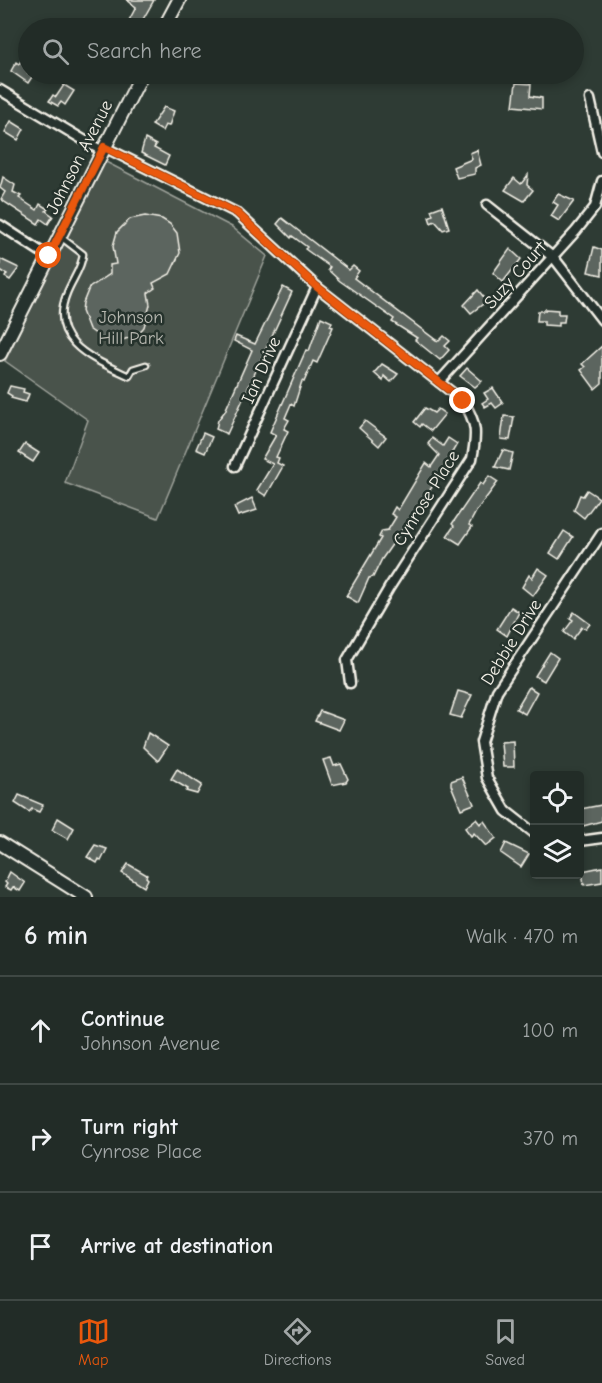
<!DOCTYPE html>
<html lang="en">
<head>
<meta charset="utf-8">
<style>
	body { margin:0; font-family:"Comic Neue",sans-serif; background:#2e3833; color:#f1f3f6 }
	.controls { position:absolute; right:18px; bottom:18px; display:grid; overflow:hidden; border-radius:6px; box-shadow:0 3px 9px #0003 }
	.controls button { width:54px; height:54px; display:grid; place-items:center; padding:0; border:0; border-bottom:2px solid #3f4844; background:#222c27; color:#f1f3f6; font:30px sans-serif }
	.stop { position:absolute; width:18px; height:18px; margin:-14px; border:4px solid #ea580c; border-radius:50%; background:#fff }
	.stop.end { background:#ea580c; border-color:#fff; box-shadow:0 2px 6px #0008 }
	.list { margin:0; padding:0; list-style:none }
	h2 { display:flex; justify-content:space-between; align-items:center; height:78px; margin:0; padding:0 24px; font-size:26px }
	h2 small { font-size:20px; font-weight:400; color:#a2a7a7 }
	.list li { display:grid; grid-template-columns:39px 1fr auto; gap:18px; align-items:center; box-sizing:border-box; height:108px; padding:0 24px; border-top:2px solid #3f4844 }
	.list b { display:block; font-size:22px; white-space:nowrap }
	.list p { margin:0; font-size:20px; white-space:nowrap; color:#a2a7a7 }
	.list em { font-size:20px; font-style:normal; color:#a2a7a7 }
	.icon { flex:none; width:33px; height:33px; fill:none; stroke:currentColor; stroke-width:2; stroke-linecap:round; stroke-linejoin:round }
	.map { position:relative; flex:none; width:602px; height:897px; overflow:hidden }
	.search { position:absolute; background:#222c27; box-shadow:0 3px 9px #0003; left:18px; right:18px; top:18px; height:66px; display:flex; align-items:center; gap:15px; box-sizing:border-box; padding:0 21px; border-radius:33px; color:#a2a7a7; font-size:22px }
	.sheet { height:402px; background:#222c27 }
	nav { display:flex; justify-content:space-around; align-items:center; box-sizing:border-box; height:84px; border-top:2px solid #3f4844; background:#222c27; font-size:16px; color:#a2a7a7 }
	nav a { display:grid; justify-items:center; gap:3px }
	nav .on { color:#ea580c }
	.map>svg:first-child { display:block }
</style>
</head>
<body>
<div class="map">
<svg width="602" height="897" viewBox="0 0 602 897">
	<rect width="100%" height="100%" fill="#2e3b34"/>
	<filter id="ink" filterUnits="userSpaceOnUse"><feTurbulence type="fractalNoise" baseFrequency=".0167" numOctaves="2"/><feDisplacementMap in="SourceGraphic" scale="12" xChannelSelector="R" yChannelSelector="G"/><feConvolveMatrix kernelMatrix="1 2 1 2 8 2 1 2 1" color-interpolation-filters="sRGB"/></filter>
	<g filter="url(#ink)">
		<!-- green -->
		<path fill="#48524c" stroke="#9ea29a" stroke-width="1.5" d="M 104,161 L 232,227 L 267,256 L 158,518 L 65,483 L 88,420 L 5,361 Z"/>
		<!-- building -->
		<g fill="#5c655e" stroke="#f4f1e8" stroke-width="1.5">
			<path d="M 127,0 L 154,0 L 138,28 L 125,28 L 136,7 Z"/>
			<path d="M 21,61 L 28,65 L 28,74 L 34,74 L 28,83 L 11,71 L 16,62 L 19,64 Z"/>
			<path d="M 516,83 L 531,84 L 530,96 L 542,98 L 542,109 L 513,106 Z"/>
			<path d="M 64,85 L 74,91 L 65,105 L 61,102 L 58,106 L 49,101 L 53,95 L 56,97 Z"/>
			<path d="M 164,107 L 174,111 L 169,126 L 165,125 L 162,131 L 152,125 Z"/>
			<path d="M 11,121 L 24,129 L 18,140 L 5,132 Z"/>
			<path d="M 145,139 L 156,145 L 154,148 L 169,156 L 165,165 L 141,153 Z"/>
			<path d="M 477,150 L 481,165 L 475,168 L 475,174 L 457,178 L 453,167 L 472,159 L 470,153 Z"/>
			<path d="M 528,175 L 527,185 L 533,190 L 524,201 L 505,190 L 514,178 L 521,184 Z"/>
			<path d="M 3,177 L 15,185 L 13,192 L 21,196 L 19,198 L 37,210 L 40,204 L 48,209 L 46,211 L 53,216 L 48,224 L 41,219 L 38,224 L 6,203 L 1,199 L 5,192 L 0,188 Z"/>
			<path d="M 558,194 L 574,201 L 559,221 L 551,216 L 558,205 L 553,202 Z"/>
			<path d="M 442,206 L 449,228 L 443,230 L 435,221 L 431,223 L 429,217 L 433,215 L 431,210 Z"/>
			<path d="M 145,216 L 162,219 L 170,224 L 177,233 L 180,253 L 170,274 L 153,283 L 155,288 L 148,293 L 150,305 L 144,327 L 137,335 L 114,343 L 103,339 L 89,329 L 82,311 L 83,303 L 89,288 L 110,274 L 110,265 L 116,264 L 113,246 L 117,232 L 130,219 Z"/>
			<path d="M 282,218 L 349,270 L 353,266 L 359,271 L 354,278 L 436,340 L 439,341 L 444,336 L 450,341 L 445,346 L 449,350 L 440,360 L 415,340 L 417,338 L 392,322 L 394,319 L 340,281 L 328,270 L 330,267 L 305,249 L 307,247 L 292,236 L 291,238 L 277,224 Z"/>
			<path d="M 594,247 L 602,250 L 602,275 L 588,272 Z"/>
			<path d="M 510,249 L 521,259 L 503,282 L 493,273 Z"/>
			<path d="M 0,259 L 19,268 L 10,280 L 5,277 L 7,274 L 0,270 Z"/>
			<path d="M 283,287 L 292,292 L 227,434 L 216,429 L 218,420 L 225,411 L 252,350 L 234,341 L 236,336 L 255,344 Z"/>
			<path d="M 478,290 L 487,301 L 471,313 L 464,305 Z"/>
			<path d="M 545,309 L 558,310 L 558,314 L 565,314 L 564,322 L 559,322 L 559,326 L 544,325 L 544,321 L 537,321 L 538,311 L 545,311 Z"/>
			<path d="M 321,317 L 332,322 L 330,326 L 333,327 L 317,363 L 313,361 L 304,382 L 302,381 L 294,406 L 291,404 L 285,418 L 289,420 L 284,429 L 288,431 L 276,457 L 279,458 L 277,463 L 283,466 L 266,496 L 257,490 L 273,464 L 262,459 L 276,435 L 270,432 L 306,350 L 309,351 Z"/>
			<path d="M 602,346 L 602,383 L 595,389 L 581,370 L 585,367 L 582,364 Z"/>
			<path d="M 382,364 L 398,374 L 391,382 L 384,376 L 383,381 L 374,373 Z"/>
			<path d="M 467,368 L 482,381 L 475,387 L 460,376 Z"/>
			<path d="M 10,386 L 24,389 L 23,392 L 29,394 L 26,402 L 11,398 L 12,396 L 7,393 Z"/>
			<path d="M 493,388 L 503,403 L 496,408 L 492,403 L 485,407 L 482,403 L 488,399 L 484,393 Z"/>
			<path d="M 425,408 L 434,413 L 438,409 L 445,414 L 431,431 L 422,424 L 420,427 L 414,422 Z"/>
			<path d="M 504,416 L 514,417 L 510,440 L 501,439 Z"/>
			<path d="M 365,421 L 386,437 L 379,446 L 359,428 Z"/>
			<path d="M 203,433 L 212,437 L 205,453 L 196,449 Z"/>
			<path d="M 432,438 L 443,446 L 448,438 L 457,444 L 432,487 L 382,559 L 373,577 L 369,578 L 358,603 L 346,596 L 381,538 L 379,537 L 382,531 L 388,530 L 396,517 L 391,514 L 395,507 L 398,510 L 426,463 L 431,467 L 439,455 L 428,444 Z"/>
			<path d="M 25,444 L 39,453 L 33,462 L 19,453 Z"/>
			<path d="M 503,450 L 513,453 L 509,470 L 495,467 Z"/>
			<path d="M 489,476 L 498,482 L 477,510 L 469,525 L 472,527 L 460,544 L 447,536 L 454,526 L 452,524 L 480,483 L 483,485 Z"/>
			<path d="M 587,490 L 599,498 L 584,518 L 574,510 L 580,495 L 583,496 Z"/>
			<path d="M 252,498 L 257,510 L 238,516 L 234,507 Z"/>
			<path d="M 564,531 L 573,537 L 559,559 L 550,553 Z"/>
			<path d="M 538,568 L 548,575 L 533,596 L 522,587 L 529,575 L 532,578 Z"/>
			<path d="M 511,607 L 519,612 L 507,636 L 497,629 Z"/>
			<path d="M 574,612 L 590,624 L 586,629 L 582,627 L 573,639 L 564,632 L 573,620 L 570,618 Z"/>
			<path d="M 550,652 L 558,658 L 544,681 L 535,676 Z"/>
			<path d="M 529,687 L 537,692 L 525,714 L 516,709 Z"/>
			<path d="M 458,691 L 472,695 L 461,718 L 450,715 Z"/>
			<path d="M 320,711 L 344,720 L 339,730 L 315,721 Z"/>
			<path d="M 148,733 L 168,746 L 158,761 L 143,747 Z"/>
			<path d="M 513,741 L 514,767 L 503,767 L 501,742 Z"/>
			<path d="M 331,758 L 334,766 L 341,764 L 348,779 L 346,782 L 332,785 L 323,760 Z"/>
			<path d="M 177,769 L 202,785 L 197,794 L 186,791 L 188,789 L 171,779 Z"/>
			<path d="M 462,777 L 474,804 L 461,809 L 451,785 L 451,781 Z"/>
			<path d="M 19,795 L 43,805 L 39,812 L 32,809 L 29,812 L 15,803 Z"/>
			<path d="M 602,805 L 602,821 L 583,826 L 580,809 Z"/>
			<path d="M 58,818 L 74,828 L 68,839 L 52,830 Z"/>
			<path d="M 476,819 L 480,824 L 484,821 L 496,838 L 486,846 L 474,833 L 471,836 L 465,828 Z"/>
			<path d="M 506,843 L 529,854 L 521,867 L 501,853 Z"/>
			<path d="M 95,845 L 107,849 L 101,861 L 99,859 L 97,863 L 87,857 Z"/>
			<path d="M 128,864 L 147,875 L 146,877 L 148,879 L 144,887 L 122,873 Z"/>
			<path d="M 602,867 L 602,882 L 584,885 L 582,871 Z"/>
			<path d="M 10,872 L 25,883 L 20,891 L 13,887 L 11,890 L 5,887 L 7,884 L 5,882 Z"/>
		</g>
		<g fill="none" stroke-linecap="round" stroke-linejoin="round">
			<defs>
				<path id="lane" d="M 62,238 L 83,254 C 82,268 72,280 67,293 C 47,342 93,359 129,376 L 133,369 L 146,365"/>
				<g id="street">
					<path d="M 0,90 L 102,151"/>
					<path d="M 590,99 L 602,152"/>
					<path d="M 104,147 L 237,213 L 317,287 L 463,401 C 477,423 477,433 472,459 L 389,588 L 347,660 L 350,683"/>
					<path d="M 487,205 L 554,258 L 602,320"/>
					<path d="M 0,225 L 49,257"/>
					<path d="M 439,382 L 576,231 L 595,207 L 602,181"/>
					<path d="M 235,466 L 317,287"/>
					<path d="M 534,833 L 506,811 L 487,778 L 481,742 L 497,691 L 602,533"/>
					<path d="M 580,841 L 602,838"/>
				</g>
				<g id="secondary">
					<path d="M 164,28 L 179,0"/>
					<path d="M 0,354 L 142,74"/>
					<path d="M 0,843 L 86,897"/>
				</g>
			</defs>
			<!-- lane casing -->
			<use href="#lane" stroke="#f4f1e8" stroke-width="9"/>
			<!-- street casing -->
			<use href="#street" stroke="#f4f1e8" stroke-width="13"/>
			<!-- secondary casing -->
			<use href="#secondary" stroke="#f4f1e8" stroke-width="16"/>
			<!-- lane -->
			<use href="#lane" stroke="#26332d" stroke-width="4.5"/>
			<!-- street -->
			<use href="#street" stroke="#26332d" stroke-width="8"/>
			<!-- secondary -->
			<use href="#secondary" stroke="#26332d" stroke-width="12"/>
		</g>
	</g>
	<g fill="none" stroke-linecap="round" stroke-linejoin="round" filter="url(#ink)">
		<!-- route -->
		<path stroke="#ea580c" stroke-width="8" d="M 49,256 L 104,147 L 237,213 L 316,286 L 463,401"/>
	</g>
	<g text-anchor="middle" stroke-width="5" stroke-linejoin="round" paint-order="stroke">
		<!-- street labels -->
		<g font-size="18" fill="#f4f1e8" stroke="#26332d">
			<text transform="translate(79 157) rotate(-63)" y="6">Johnson Avenue</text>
			<text transform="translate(515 275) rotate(-48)" y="6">Suzy Court</text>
			<text transform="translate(261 370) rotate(-66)" y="6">Ian Drive</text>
			<text transform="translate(426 498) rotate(-58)" y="6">Cynrose Place</text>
			<text transform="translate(511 642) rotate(-58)" y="6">Debbie Drive</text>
		</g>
		<!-- park labels -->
		<g font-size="18" fill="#b8b9b1" stroke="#26332d">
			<text x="131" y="323">Johnson<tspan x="131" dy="21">Hill Park</tspan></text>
		</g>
	</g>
</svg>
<div class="controls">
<button><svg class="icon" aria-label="locate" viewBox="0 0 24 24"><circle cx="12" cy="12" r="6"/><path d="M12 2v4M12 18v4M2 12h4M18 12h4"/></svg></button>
<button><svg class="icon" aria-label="layers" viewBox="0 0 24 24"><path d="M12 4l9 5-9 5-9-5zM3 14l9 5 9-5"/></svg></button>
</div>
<div class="stop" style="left:49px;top:256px"></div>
<div class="stop end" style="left:463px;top:401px"></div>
<div class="search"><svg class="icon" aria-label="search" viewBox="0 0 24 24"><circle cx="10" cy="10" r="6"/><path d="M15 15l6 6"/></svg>Search here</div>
</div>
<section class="sheet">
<h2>6 min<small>Walk · 470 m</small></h2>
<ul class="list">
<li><svg class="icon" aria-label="ahead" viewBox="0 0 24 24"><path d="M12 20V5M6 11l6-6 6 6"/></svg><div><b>Continue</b><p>Johnson Avenue</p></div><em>100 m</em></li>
<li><svg class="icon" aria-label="right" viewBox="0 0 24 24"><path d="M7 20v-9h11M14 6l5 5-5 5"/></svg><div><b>Turn right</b><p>Cynrose Place</p></div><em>370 m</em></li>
<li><svg class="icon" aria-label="arrive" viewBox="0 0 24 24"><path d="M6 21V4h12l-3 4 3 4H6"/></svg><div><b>Arrive at destination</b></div></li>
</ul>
</section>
<nav>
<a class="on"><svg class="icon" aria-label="map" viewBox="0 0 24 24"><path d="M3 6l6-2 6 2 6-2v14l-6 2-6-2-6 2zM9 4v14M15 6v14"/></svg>Map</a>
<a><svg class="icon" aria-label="directions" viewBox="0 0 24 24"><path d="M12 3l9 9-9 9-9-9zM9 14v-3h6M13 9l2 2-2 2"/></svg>Directions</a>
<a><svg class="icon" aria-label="saved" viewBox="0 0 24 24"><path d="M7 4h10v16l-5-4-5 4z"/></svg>Saved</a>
</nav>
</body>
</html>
